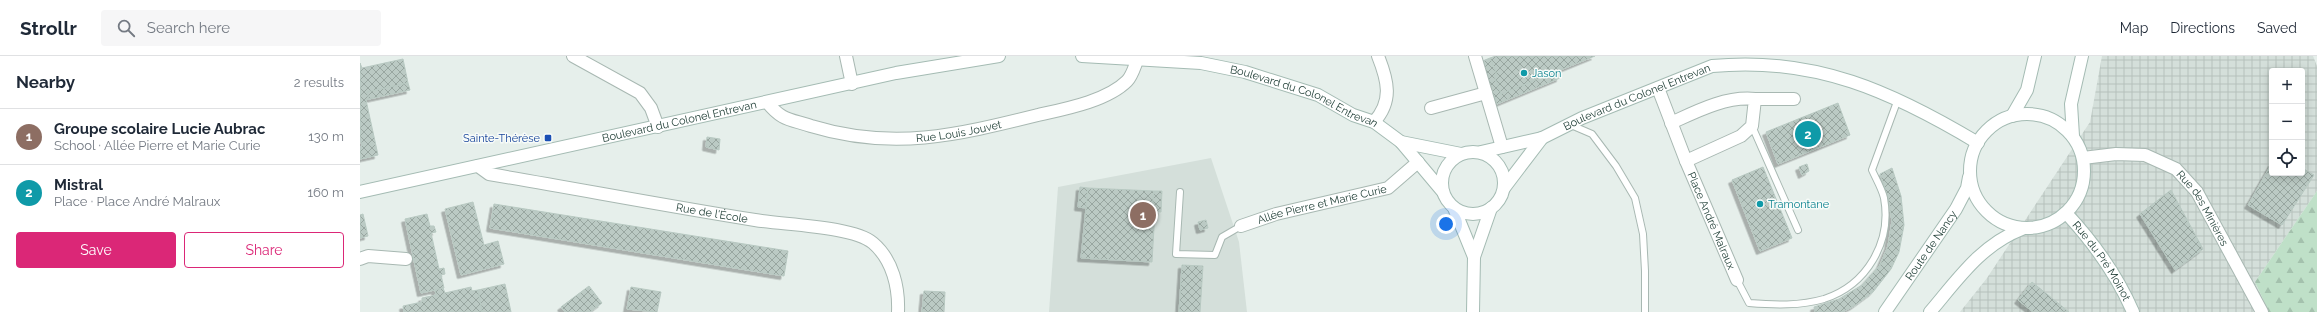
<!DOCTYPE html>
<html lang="en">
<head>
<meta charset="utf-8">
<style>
	body { margin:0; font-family:Raleway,sans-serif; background:#f6f6f7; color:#1f2937 }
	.controls { position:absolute; right:12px; top:12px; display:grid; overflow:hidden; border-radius:4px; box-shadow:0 2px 10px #0003 }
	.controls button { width:36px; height:36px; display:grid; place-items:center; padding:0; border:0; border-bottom:1px solid #e0e1e3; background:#fff; color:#1f2937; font:20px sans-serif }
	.you { position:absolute; left:1086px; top:168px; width:14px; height:14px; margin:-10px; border:3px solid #fff; border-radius:50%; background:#1a73e8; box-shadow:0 0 0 6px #1a73e833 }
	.badge { display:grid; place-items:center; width:26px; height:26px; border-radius:50%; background:#db2777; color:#fff; font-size:13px; font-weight:700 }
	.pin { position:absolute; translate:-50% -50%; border:2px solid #fff; box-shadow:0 1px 4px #0006 }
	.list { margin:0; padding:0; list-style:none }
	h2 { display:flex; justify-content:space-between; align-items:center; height:52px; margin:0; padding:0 16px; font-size:17px }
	h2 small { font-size:13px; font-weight:400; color:#747a83 }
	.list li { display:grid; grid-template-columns:26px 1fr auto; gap:12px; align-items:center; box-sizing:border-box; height:56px; padding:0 16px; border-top:1px solid #e0e1e3 }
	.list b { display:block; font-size:15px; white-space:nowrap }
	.list p { margin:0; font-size:13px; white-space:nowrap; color:#747a83 }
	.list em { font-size:13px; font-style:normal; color:#747a83 }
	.actions { display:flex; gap:8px; padding:12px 16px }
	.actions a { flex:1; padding:9px 0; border:1px solid #db2777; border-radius:4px; text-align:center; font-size:14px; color:#db2777 }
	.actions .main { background:#db2777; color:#fff }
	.icon { flex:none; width:22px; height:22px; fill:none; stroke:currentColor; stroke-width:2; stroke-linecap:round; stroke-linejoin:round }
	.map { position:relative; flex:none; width:1957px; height:256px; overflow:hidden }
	header { display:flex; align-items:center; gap:24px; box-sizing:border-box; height:56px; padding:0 20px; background:#fff; border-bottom:1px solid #e0e1e3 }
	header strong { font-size:19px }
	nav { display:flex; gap:22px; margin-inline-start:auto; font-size:14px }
	.search { width:280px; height:36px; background:#f6f6f7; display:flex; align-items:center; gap:10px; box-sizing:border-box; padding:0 14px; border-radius:4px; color:#747a83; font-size:15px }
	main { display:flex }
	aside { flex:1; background:#fff }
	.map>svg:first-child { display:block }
</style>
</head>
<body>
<header>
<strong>Strollr</strong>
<div class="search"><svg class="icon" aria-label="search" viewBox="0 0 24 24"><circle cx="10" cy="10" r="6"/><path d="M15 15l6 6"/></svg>Search here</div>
<nav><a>Map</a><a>Directions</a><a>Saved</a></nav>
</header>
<main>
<aside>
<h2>Nearby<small>2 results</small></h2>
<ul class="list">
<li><span class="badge" style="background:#8d6e63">1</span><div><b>Groupe scolaire Lucie Aubrac</b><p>School · Allée Pierre et Marie Curie</p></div><em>130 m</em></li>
<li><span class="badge" style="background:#0f9aa8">2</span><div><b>Mistral</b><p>Place · Place André Malraux</p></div><em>160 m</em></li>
</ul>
<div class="actions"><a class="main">Save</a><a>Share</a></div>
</aside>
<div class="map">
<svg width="1957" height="256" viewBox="0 0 1957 256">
	<defs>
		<pattern id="industrial-grid" width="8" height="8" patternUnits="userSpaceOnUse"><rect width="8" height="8" fill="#d4dfda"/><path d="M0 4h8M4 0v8" fill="none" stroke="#b6c1bc"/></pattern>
		<pattern id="forest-firs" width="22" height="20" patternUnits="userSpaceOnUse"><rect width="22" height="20" fill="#bfe0c8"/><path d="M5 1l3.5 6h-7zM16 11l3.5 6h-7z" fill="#a4c1ad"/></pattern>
		<pattern id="building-cross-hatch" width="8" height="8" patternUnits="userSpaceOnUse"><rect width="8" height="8" fill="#bbcac4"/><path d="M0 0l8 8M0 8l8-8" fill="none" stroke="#98a6a0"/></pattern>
		<filter id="shadow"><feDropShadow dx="-3.5" dy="3.5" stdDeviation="0" flood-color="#0004"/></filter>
	</defs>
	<rect width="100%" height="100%" fill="#e6efeb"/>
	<!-- built -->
	<path fill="#d4dfda" d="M 851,102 L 879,186 L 887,256 L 689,256 L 698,131 Z"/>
	<!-- industrial -->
	<path fill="url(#industrial-grid)" fill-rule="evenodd" d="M 1742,0 L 1953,0 L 1957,10 L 1957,135 L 1895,226 L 1909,256 L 1600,256 L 1627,222 L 1730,66 ZM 1912,15 L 1942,15 L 1942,117 L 1912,117 Z"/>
	<!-- forest -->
	<path fill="url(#forest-firs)" d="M 1957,135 L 1957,256 L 1909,256 L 1895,226 Z"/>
	<!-- building -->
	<g fill="url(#building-cross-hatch)" stroke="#b8c9c2" filter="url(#shadow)">
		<path d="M 1136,0 L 1235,0 L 1141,38 L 1134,20 L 1137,19 L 1130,2 Z"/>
		<path d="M 1130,2 L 1137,19 L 1134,20 L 1141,38 L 1198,15 L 1200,22 L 1137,48 L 1120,6 Z"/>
		<path d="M 43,3 L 48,27 L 7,36 L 9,43 L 6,44 L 18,99 L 0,103 L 0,91 L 2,90 L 0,82 L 0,7 L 2,12 Z"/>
		<path d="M 48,27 L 50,34 L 9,43 L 7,36 Z"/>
		<path d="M 1478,47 L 1490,79 L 1418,108 L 1406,76 Z"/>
		<path d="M 347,81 L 360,83 L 359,94 L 346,91 Z"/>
		<path d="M 1912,107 L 1912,117 L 1942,117 L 1942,112 L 1954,119 L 1922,169 L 1888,149 Z"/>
		<path d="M 1447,108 L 1449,115 L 1442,119 L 1439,111 Z"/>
		<path d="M 1403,111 L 1432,182 L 1400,195 L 1372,124 Z"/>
		<path d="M 1532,112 L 1541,140 L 1544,169 L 1539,196 L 1531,213 L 1513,236 L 1494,250 L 1482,256 L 1455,256 L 1454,251 L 1479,243 L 1502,229 L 1520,209 L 1528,190 L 1532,165 L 1528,142 L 1520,118 Z"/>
		<path d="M 720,131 L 728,132 L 726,152 L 718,151 Z"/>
		<path d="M 728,132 L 794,135 L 792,155 L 795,155 L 792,206 L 721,202 Z"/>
		<path d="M 1811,134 L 1843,193 L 1815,214 L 1780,158 Z"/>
		<path d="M 794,135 L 802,135 L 801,156 L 792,155 Z"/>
		<path d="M 113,146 L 124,189 L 138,185 L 144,208 L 101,219 L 85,153 Z"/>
		<path d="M 134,148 L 428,195 L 424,220 L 130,172 Z"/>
		<path d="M 3,158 L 8,180 L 0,182 L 0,159 Z"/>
		<path d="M 67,158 L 70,170 L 74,170 L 76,176 L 71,177 L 79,213 L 84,212 L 85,218 L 81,219 L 84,232 L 61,237 L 45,163 Z"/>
		<path d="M 846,164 L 848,172 L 840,174 L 838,166 Z"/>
		<path d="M 822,209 L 843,210 L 840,256 L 819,256 Z"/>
		<path d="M 1672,226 L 1709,256 L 1673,256 L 1658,244 Z"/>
		<path d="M 145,228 L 151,256 L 122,256 L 118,234 Z"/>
		<path d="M 229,230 L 242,247 L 230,256 L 205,256 L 201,251 Z"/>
		<path d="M 111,231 L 112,235 L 118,234 L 122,256 L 44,256 L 43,250 L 62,246 L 62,242 L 76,239 L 75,234 L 83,232 L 85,237 Z"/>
		<path d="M 271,231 L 301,236 L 297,256 L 267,253 Z"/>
		<path d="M 564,235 L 585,236 L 584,256 L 562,256 Z"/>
	</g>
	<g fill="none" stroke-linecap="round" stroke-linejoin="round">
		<defs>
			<g id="lane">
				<path d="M 1211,69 L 1232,78 L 1256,110 L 1275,142 L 1283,178 L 1285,215 L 1285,256"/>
				<path d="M 1392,70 L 1438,174"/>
				<path d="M 820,136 L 816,198 L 855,199 L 862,181 L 881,170"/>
				<path d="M 1377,224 L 1389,247 C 1414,249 1440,250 1464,243 C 1507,229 1532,186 1524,142 C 1522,133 1516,123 1512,114 L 1538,43"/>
			</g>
			<g id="street">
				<path d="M 213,0 L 280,37 L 291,52 L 298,71"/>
				<path d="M 486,0 L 492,28"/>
				<path d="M 1115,0 L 1142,91"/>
				<path id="s1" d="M 1298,32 L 1326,105 L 1377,224"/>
				<path d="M 1395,43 L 1434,43"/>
				<path id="s2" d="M 407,46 C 422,65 430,63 451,70 C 533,95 597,79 678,59 C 705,53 747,45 767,25 C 773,19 775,8 779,0"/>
				<path d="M 1071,52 L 1126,37"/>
				<path d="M 1014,66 C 1033,45 1028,25 1018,0"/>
				<path d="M 1311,67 C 1337,55 1366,40 1395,43 L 1392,70 L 1381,80 L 1326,105"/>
				<path id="s3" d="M 1723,102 L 1756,98 L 1785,99 L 1816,113 L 1837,136 L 1902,256"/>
				<path id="s4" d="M 118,110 L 129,118 C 218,133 307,150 395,164 C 424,169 493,170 513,187 C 533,204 539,232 538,256"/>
				<path id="s5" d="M 881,170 L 916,158 L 1028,132 L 1058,106"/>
				<path d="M 0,203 L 8,200 L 46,203"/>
			</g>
			<g id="secondary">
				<path id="s6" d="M 722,0 L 841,7 L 885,16 L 958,39 L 993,59 L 1014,66 L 1041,86 L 1083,136"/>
				<circle cx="1667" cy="115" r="57"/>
				<path d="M 1652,60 L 1667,34 L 1675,0"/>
				<path d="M 1713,80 L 1711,48 L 1722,0"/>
				<path d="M 1041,86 L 1101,98"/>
				<circle cx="1113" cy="127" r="31"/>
				<path id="s7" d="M 1121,96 L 1182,82 L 1222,62 L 1352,10 C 1455,0 1533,36 1618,87"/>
				<path d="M 1144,132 L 1182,82"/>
				<path id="s8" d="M 0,136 L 536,17 L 639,0"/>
				<path d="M 1094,152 L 1114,201"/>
				<path id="s9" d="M 1706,157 C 1734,187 1757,219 1773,256"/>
				<path d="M 1113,256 L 1114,201 L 1131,152"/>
				<path id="s10" d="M 1525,256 L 1596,153 L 1607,132 L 1609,121"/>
				<path d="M 1570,256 C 1598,223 1621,189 1662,173"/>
			</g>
		</defs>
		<!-- lane casing -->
		<use href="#lane" stroke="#a8b8b2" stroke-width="8"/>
		<!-- street casing -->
		<use href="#street" stroke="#a8b8b2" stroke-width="14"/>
		<!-- secondary casing -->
		<use href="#secondary" stroke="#a4bbb3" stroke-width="14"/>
		<!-- lane -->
		<use href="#lane" stroke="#fff" stroke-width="6"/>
		<!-- street -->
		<use href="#street" stroke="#fff" stroke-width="12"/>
		<!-- secondary -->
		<use href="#secondary" stroke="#fff" stroke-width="12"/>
	</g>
	<!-- markers -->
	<g fill="#0f9aa8" stroke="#f7fbf9" stroke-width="1.5">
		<circle cx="1164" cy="17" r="4"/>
		<circle cx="1400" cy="148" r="4"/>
	</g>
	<rect fill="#1a4fb4" stroke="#f7fbf9" stroke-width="1.5" x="184" y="78" width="8" height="8" rx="2"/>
	<g text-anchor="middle" stroke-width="3" stroke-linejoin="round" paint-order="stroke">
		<!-- culture labels -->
		<g font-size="11" fill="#0d838f" stroke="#f7fbf9" text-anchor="start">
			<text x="1172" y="21">Jason</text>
			<text x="1408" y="152">Tramontane</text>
		</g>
		<!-- street labels -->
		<g font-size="11" fill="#24423a" stroke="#f7fbf9">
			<text dy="4" stroke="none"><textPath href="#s6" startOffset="228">Boulevard du Colonel Entrevan</textPath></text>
			<text dy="4" stroke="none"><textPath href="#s7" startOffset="166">Boulevard du Colonel Entrevan</textPath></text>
			<text dy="4" stroke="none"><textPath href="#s8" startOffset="327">Boulevard du Colonel Entrevan</textPath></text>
			<text dy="4" stroke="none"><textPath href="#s2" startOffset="201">Rue Louis Jouvet</textPath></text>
			<text dy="4" stroke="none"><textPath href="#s5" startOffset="84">Allée Pierre et Marie Curie</textPath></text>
			<text dy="4" stroke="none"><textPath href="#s3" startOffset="144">Rue des Minières</textPath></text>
			<text dy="4" stroke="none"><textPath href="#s4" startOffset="240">Rue de l'École</textPath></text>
			<text dy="4" stroke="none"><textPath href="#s1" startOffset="143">Place André Malraux</textPath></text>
			<text dy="4" stroke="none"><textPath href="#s10" startOffset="81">Route de Nancy</textPath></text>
			<text dy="4" stroke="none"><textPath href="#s9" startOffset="60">Rue du Pré Moinot</textPath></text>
		</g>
		<!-- transit labels -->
		<g font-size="11" fill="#164399" stroke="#f7fbf9" text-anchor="end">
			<text x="180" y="86">Sainte-Thérèse</text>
		</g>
	</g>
</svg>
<div class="controls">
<button>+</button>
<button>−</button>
<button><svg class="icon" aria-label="locate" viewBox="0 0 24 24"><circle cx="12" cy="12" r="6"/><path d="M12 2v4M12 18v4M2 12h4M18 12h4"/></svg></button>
</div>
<div class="you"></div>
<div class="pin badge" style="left:783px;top:159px;background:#8d6e63">1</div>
<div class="pin badge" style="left:1448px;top:78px;background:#0f9aa8">2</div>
</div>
</main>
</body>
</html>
